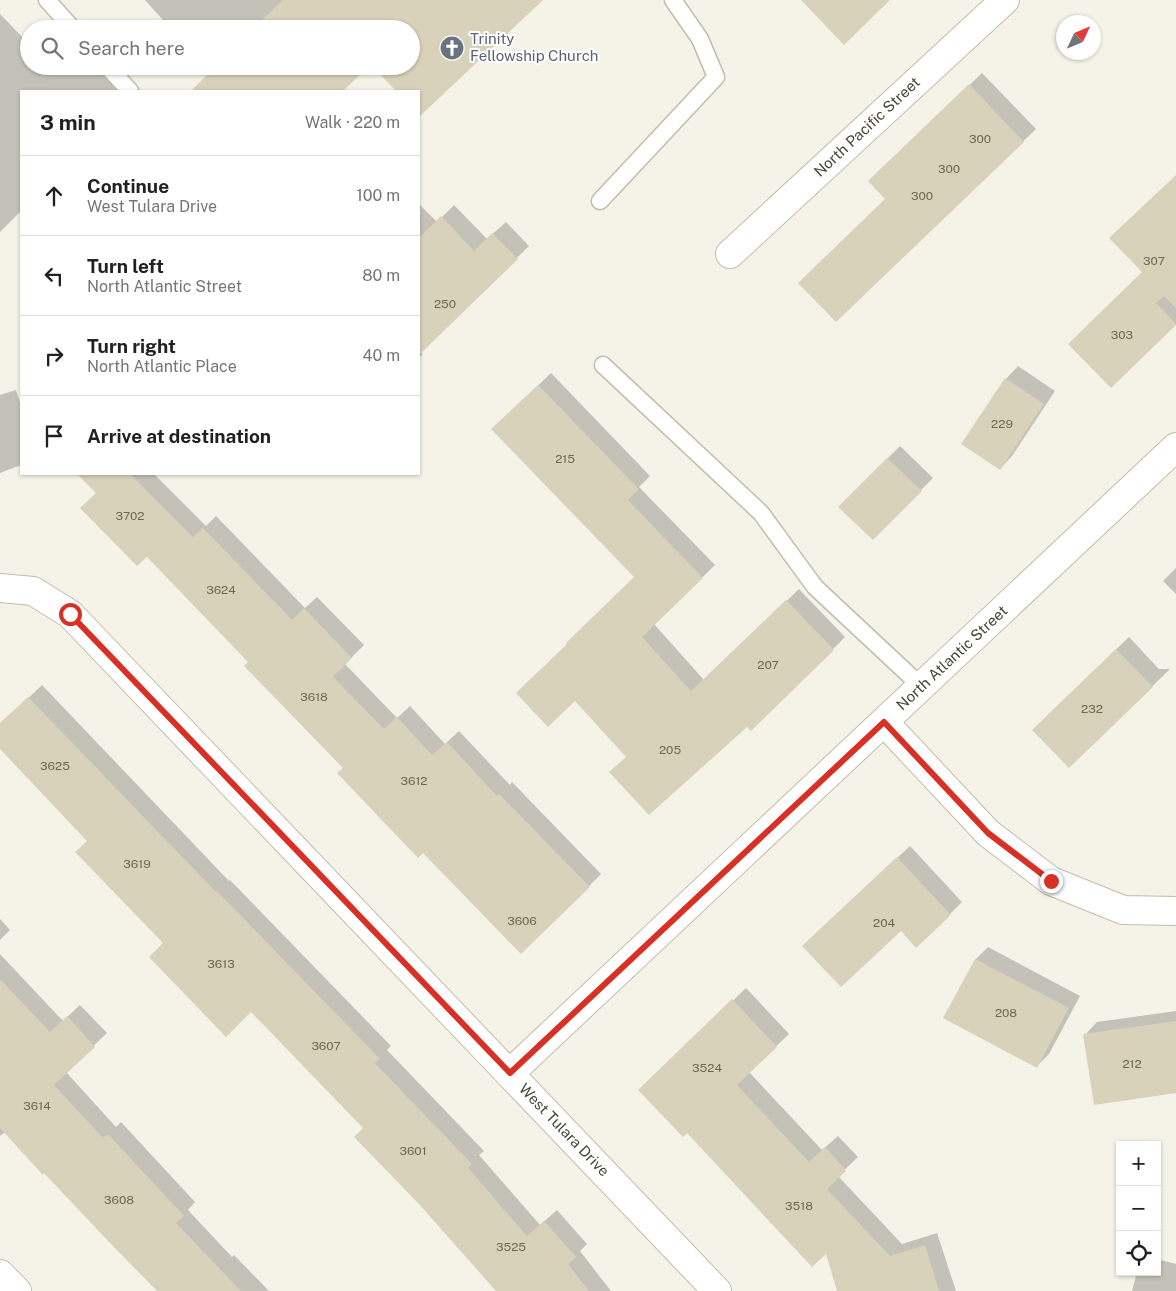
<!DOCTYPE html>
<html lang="en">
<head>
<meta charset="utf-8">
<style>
	body { margin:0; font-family:"Public Sans",sans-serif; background:#f6f6f6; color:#202124 }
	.controls { position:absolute; right:15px; bottom:15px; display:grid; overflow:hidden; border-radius:0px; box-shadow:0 1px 4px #0004 }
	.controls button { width:45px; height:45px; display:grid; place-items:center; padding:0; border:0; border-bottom:1px solid #e0e0e0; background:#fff; color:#202124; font:25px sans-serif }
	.compass { position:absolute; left:1056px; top:15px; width:45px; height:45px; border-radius:50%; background:#fff; box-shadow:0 1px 4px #0004; rotate:46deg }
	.stop { position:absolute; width:15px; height:15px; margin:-11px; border:4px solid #d93025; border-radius:50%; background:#fff }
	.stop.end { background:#d93025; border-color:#fff; box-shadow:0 1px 5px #0008 }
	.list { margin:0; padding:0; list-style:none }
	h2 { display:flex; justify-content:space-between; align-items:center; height:65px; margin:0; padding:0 20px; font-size:21px }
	h2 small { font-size:16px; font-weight:400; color:#757577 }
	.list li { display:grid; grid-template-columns:32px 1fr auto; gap:15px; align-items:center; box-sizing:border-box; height:80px; padding:0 20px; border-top:1px solid #e0e0e0 }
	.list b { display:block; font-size:19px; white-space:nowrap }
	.list p { margin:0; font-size:16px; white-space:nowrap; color:#757577 }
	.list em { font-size:16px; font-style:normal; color:#757577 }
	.icon { flex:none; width:28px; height:28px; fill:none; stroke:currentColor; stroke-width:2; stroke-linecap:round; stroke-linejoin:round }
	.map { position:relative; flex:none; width:1176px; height:1291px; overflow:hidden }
	.search { position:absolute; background:#fff; box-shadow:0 1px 4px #0004; left:20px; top:20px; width:400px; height:55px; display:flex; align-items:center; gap:12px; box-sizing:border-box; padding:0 18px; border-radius:28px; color:#757577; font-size:19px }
	.panel { position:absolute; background:#fff; box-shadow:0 1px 4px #0004; left:20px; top:90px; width:400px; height:385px; border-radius:0px }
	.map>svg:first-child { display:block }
</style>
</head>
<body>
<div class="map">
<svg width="1176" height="1291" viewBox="0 0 1176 1291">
	<rect width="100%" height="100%" fill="#f5f3e7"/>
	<!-- shadow -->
	<g fill="#0003">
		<path d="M 145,0 L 541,0 L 419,114 L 419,91 L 398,91 L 374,66 L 411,66 L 411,29 L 171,29 Z"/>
		<path d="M 0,14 L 29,44 L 29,66 L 50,66 L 53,69 L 56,66 L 117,66 L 128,91 L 21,91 L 21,211 L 0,232 Z"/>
		<path d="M 206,66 L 368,66 L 342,91 L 192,91 L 209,75 L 210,71 Z"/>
		<path d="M 982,73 L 1036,129 L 836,321 L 887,199 L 882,169 Z"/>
		<path d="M 1176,176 L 1176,324 L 1111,387 L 1144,272 Z"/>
		<path d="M 419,204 L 437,222 L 454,205 L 487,239 L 506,222 L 529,246 L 420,352 L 423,354 L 419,358 Z"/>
		<path d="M 1018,366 L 1055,391 L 1012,456 L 1000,469 L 1006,379 Z"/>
		<path d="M 551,373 L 650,476 L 639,487 L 715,565 L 654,624 L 704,680 L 799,589 L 845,637 L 833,649 L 747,725 L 627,756 L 636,577 L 493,429 Z"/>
		<path d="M 16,390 L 21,406 L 21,465 L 0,473 L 0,395 Z"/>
		<path d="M 900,446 L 933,478 L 873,538 L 840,507 Z"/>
		<path d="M 78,474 L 154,474 L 206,526 L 216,516 L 305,608 L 317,597 L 364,645 L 345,664 L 397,718 L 410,706 L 445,744 L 459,731 L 510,785 L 512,782 L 601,874 L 589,886 L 344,767 L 250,662 L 147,555 L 97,493 Z"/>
		<path d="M 1176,568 L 1176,594 L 1163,581 Z"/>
		<path d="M 1129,637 L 1159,669 L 1170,669 L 1069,767 L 1046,717 Z"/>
		<path d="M 42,685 L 229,881 L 230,880 L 391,1046 L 387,1050 L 484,1151 L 479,1155 L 540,1225 L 557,1210 L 587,1244 L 580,1251 L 611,1291 L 497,1291 L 365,1128 L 251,1010 L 164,943 L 88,841 L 0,748 L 0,725 Z"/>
		<path d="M 910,846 L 962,902 L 950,914 L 816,933 Z"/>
		<path d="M 0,919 L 10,930 L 0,940 Z"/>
		<path d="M 988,947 L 1080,996 L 1049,1054 L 1037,1066 L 945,1017 L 976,959 Z"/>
		<path d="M 0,954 L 63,1021 L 80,1005 L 107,1033 L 66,1072 L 116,1127 L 121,1122 L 195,1202 L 188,1210 L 232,1257 L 234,1255 L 269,1291 L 158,1291 L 5,1132 L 0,1136 Z"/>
		<path d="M 746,988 L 789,1034 L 749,1072 L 822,1150 L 838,1136 L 858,1157 L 838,1176 L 902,1244 L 937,1233 L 956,1291 L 839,1291 L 826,1252 L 652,1078 Z"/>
		<path d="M 1176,1011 L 1176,1092 L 1085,1035 L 1097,1022 Z"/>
		<path d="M 1157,1259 L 1176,1264 L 1176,1291 L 1132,1291 L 1137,1272 L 1157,1272 Z"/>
	</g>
	<!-- building -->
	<g fill="#d8d2bb">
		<path d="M 283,0 L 543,0 L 419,117 L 419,91 L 396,91 L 372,66 L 411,66 L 411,29 L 252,29 Z"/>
		<path d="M 801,0 L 890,0 L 844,45 Z"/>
		<path d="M 213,66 L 369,66 L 343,91 L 191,91 L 207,75 L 206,73 Z"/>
		<path d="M 969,84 L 1024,142 L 836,322 L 798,283 L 885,199 L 868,181 Z"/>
		<path d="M 1176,175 L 1176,308 L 1164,296 L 1156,303 L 1176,324 L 1176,325 L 1111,388 L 1068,344 L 1142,272 L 1109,238 Z"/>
		<path d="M 441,216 L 474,251 L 492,233 L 518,259 L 419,355 L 419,238 Z"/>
		<path d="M 1005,378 L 1044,404 L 1000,470 L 961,444 Z"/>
		<path d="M 538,385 L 639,489 L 628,500 L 703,578 L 642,637 L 691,691 L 786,600 L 834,650 L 751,731 L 747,727 L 649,815 L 609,772 L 626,757 L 575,701 L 548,727 L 516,693 L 567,644 L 566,643 L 634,577 L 491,429 Z"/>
		<path d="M 887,458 L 922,491 L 873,540 L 838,507 Z"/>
		<path d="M 77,474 L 130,474 L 193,537 L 203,528 L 292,620 L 304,608 L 352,658 L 333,677 L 384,729 L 397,717 L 432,755 L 447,742 L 497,796 L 499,794 L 590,887 L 521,954 L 423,853 L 418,858 L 337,773 L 343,768 L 244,666 L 248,662 L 147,557 L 137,566 L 80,508 L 96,493 Z"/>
		<path d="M 1116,649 L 1153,687 L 1069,768 L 1032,730 Z"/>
		<path d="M 28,697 L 216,892 L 217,891 L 380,1059 L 375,1063 L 472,1164 L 468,1168 L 527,1236 L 544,1221 L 576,1257 L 568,1264 L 589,1291 L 496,1291 L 418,1203 L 354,1137 L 363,1128 L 251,1012 L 226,1037 L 149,957 L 163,943 L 75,852 L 87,841 L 0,749 L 0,723 Z"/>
		<path d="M 897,857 L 951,915 L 916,948 L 901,931 L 841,987 L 802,946 Z"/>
		<path d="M 975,959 L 1069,1008 L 1037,1068 L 943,1018 Z"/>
		<path d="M 0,979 L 50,1032 L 67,1016 L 95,1047 L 54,1085 L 103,1138 L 108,1134 L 184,1216 L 176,1223 L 241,1291 L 157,1291 L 110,1243 L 44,1173 L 43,1175 L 0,1128 Z"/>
		<path d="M 732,999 L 777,1047 L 737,1085 L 809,1162 L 825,1147 L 846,1171 L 827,1189 L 890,1256 L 925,1245 L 939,1291 L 837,1291 L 826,1254 L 812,1267 L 687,1133 L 683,1137 L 638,1090 Z"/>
		<path d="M 1176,1021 L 1176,1093 L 1094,1105 L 1083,1034 Z"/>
	</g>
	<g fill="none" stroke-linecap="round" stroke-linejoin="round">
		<defs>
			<g id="service">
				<path d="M 47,0 L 73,29"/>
				<path d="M 107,66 L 130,91"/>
				<path d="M 600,201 L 716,77 L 700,39 L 673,0"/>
				<path d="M 603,365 L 761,513 L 815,587 L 922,687"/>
			</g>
			<g id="minor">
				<path d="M 730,254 L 1005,0"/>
				<path d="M 0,588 L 33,591 L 70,614 L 717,1291"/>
				<path d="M 884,722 L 988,833 L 1051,881 L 1123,910 L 1176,911"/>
				<path d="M 510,1073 L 1176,447"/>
				<path d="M 0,1274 L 17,1291"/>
			</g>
		</defs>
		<!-- service casing -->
		<use href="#service" stroke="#c1bda8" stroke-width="19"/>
		<!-- minor casing -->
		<use href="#minor" stroke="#c1bda8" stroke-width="30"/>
		<!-- service -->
		<use href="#service" stroke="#fff" stroke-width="16"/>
		<!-- minor -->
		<use href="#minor" stroke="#fff" stroke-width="28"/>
	</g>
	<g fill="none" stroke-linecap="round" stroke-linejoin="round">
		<!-- route -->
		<path stroke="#d93025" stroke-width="6" d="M 70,614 L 510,1073 L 884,722 L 988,833 L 1051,881"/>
	</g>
	<!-- icons -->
	<defs>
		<symbol id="church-disc" viewBox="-11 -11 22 22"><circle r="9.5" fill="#6b7280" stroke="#fff"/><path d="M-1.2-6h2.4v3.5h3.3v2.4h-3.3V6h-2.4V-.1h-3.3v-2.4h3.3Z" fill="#fff"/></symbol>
	</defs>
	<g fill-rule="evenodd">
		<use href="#church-disc" x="438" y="34" width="28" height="28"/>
	</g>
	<g text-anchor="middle" stroke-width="4" stroke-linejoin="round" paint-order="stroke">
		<!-- number labels -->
		<g font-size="12" fill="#6d6856">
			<text x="980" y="143">300</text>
			<text x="949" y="173">300</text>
			<text x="922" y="200">300</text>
			<text x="1154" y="265">307</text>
			<text x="445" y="308">250</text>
			<text x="1122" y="339">303</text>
			<text x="1002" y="428">229</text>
			<text x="565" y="463">215</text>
			<text x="130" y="520">3702</text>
			<text x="221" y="594">3624</text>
			<text x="768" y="669">207</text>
			<text x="314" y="701">3618</text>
			<text x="1092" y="713">232</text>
			<text x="670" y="754">205</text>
			<text x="55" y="770">3625</text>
			<text x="414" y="785">3612</text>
			<text x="137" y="868">3619</text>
			<text x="522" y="925">3606</text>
			<text x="884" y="927">204</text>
			<text x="221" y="968">3613</text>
			<text x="1006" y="1017">208</text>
			<text x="326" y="1050">3607</text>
			<text x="1132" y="1068">212</text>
			<text x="707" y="1072">3524</text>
			<text x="37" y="1110">3614</text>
			<text x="413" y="1155">3601</text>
			<text x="119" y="1204">3608</text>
			<text x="799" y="1210">3518</text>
			<text x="511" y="1251">3525</text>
		</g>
		<!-- worship labels -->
		<g font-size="15" fill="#5b616d" stroke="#fff" text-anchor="start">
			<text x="470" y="44">Trinity<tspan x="470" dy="17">Fellowship Church</tspan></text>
		</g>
		<!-- street labels -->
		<g font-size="15" fill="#494535" stroke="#fff">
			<text transform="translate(867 127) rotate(-43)" y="5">North Pacific Street</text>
			<text transform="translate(952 658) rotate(-43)" y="5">North Atlantic Street</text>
			<text transform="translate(564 1130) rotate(46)" y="5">West Tulara Drive</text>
		</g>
	</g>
</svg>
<div class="controls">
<button>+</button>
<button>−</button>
<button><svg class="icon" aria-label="locate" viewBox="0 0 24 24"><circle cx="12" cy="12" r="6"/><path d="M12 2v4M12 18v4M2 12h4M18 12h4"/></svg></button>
</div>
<svg class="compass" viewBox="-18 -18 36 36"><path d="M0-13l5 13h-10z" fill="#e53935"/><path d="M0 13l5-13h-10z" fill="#757577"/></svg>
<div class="stop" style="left:70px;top:614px"></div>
<div class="stop end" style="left:1051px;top:881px"></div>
<div class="search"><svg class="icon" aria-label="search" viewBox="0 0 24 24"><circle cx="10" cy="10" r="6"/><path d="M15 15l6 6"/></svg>Search here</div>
<section class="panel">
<h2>3 min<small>Walk · 220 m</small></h2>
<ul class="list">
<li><svg class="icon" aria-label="ahead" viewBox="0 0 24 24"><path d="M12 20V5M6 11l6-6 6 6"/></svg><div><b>Continue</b><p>West Tulara Drive</p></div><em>100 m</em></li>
<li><svg class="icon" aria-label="left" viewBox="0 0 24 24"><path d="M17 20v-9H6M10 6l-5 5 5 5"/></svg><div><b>Turn left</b><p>North Atlantic Street</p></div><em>80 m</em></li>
<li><svg class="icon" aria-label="right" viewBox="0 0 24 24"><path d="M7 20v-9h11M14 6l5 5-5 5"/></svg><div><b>Turn right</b><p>North Atlantic Place</p></div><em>40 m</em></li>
<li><svg class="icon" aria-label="arrive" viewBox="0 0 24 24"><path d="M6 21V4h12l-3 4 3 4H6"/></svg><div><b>Arrive at destination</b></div></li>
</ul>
</section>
</div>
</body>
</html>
